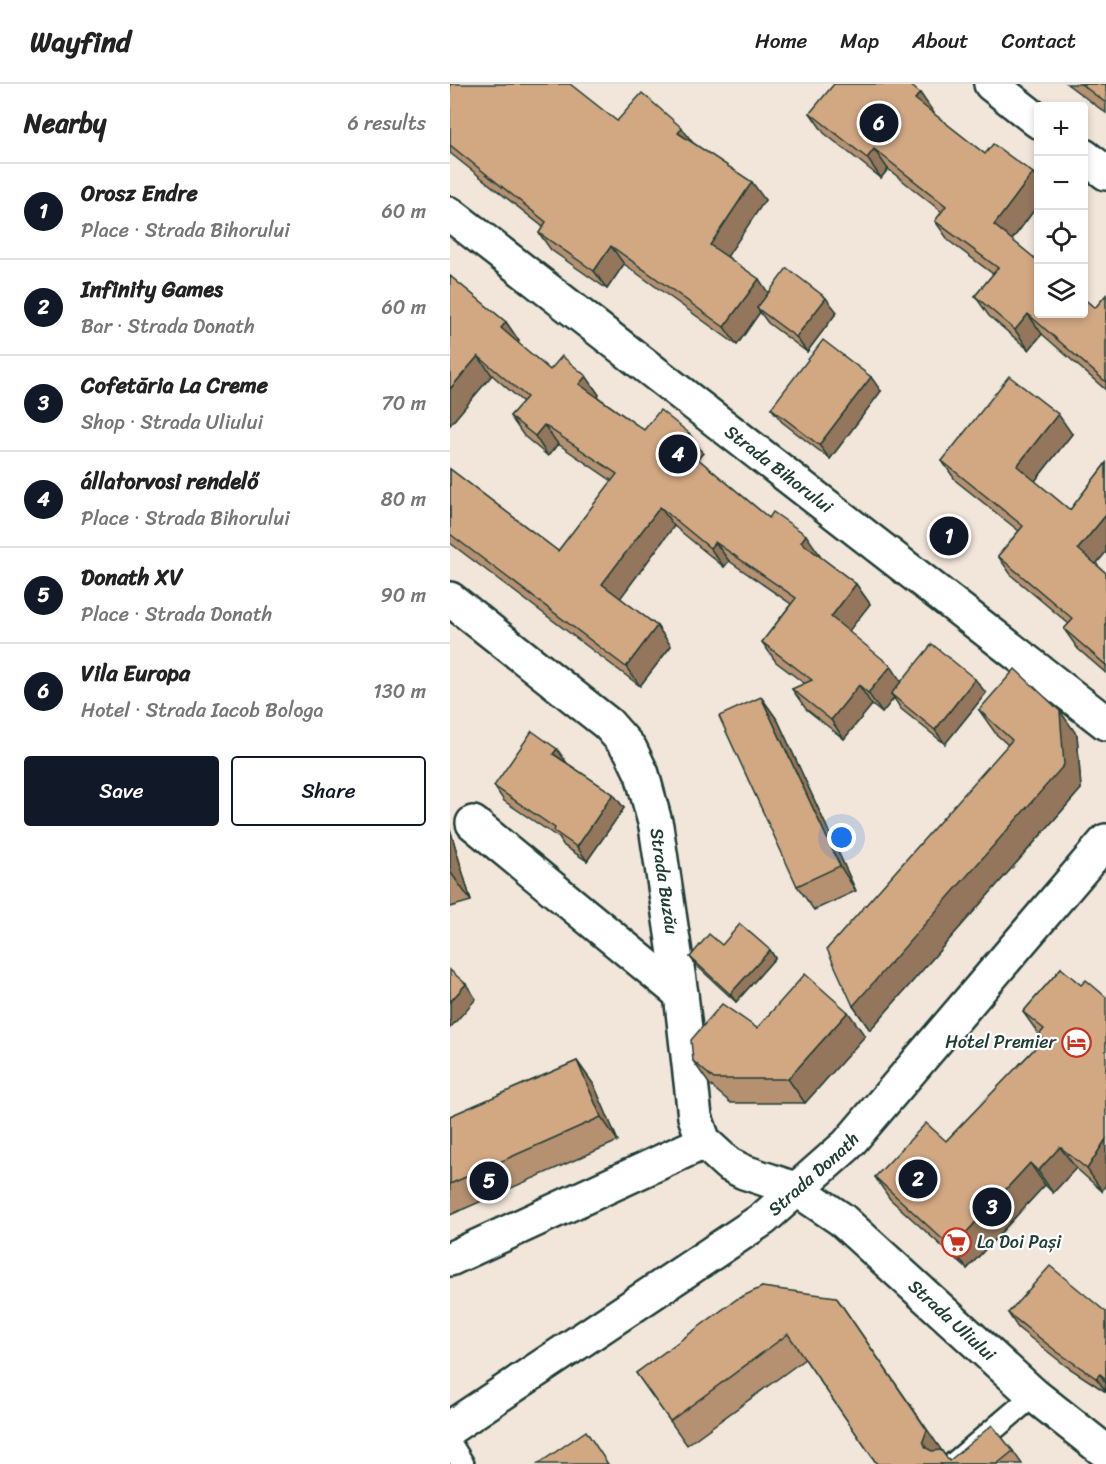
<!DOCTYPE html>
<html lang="en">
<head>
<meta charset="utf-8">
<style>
	body { margin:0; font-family:Sriracha,sans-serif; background:#f2f2f2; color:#222 }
	.controls { position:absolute; right:18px; top:18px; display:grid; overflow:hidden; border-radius:6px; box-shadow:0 3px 9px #0003 }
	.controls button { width:54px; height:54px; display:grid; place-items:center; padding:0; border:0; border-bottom:2px solid #e0e0e0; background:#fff; color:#222; font:30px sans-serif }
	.you { position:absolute; left:392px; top:754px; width:21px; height:21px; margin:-15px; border:4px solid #fff; border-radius:50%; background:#1a73e8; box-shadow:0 0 0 9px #1a73e833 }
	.badge { display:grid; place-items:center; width:39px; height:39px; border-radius:50%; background:#111827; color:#fff; font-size:20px; font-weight:700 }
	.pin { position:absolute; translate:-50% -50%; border:3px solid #fff; box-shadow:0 2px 6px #0006 }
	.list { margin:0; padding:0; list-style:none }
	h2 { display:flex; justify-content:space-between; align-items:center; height:78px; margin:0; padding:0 24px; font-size:26px }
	h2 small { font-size:20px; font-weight:400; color:#767676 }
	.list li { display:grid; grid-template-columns:39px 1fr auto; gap:18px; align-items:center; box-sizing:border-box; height:96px; padding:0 24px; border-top:2px solid #e0e0e0 }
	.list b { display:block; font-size:22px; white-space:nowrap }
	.list p { margin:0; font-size:20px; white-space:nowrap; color:#767676 }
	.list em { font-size:20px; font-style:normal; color:#767676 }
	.actions { display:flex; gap:12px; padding:18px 24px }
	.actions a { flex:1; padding:14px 0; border:2px solid #111827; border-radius:6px; text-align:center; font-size:21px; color:#111827 }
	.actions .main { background:#111827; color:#fff }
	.icon { flex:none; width:33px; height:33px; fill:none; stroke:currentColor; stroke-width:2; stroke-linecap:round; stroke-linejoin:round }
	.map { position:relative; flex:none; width:656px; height:1380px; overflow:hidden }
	header { display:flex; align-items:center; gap:36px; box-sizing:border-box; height:84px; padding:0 30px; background:#fff; border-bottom:2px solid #e0e0e0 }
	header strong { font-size:28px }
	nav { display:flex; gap:33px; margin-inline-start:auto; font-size:21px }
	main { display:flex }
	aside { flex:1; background:#fff }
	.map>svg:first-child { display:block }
</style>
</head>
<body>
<header>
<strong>Wayfind</strong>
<nav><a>Home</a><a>Map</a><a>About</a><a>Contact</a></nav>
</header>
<main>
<aside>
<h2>Nearby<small>6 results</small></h2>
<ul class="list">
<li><span class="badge">1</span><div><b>Orosz Endre</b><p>Place · Strada Bihorului</p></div><em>60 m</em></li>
<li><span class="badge">2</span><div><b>Infinity Games</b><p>Bar · Strada Donath</p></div><em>60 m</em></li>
<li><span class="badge">3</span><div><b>Cofetăria La Creme</b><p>Shop · Strada Uliului</p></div><em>70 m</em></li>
<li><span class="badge">4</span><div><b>állatorvosi rendelő</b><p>Place · Strada Bihorului</p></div><em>80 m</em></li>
<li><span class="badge">5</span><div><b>Donath XV</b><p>Place · Strada Donath</p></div><em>90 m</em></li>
<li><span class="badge">6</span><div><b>Vila Europa</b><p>Hotel · Strada Iacob Bologa</p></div><em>130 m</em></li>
</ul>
<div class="actions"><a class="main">Save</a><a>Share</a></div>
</aside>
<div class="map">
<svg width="656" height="1380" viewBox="0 0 656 1380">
	<rect width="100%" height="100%" fill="#f2e5da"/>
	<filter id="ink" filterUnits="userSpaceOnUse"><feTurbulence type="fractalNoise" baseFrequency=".0167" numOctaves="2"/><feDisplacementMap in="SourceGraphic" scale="12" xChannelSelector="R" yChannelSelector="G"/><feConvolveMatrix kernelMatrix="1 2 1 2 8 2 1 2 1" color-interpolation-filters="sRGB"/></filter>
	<g filter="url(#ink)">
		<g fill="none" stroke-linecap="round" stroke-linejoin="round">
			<defs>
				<g id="service">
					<path d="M 0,1359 L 13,1380"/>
					<path d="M 503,1380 L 584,1311"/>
				</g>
				<g id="minor">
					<path d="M 541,0 L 588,37"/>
					<path d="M 634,72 L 656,89"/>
					<path id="s1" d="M 0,130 L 656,639"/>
					<path id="s2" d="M 0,515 L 158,640 L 180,665 L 192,690 L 206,742 L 231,910 L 245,1033 L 254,1058 L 278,1080 L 294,1088 L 348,1106 L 391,1135 L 584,1311 L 656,1368"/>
					<path d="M 23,739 L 231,910"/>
					<path d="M 0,1175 L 254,1058"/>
				</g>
				<g id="secondary">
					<path id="s3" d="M 0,1344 L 313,1135 L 397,1061 L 656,757"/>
				</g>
			</defs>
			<!-- service casing -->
			<use href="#service" stroke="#1f3d34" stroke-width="26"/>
			<!-- minor casing -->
			<use href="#minor" stroke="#1f3d34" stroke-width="38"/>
			<!-- secondary casing -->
			<use href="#secondary" stroke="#1f3d34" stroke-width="38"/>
			<!-- service -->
			<use href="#service" stroke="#fff" stroke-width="21"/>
			<!-- minor -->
			<use href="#minor" stroke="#fff" stroke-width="33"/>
			<!-- secondary -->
			<use href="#secondary" stroke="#fff" stroke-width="33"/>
		</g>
		<!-- wall -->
		<g fill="#b59071" stroke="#1f3d34" stroke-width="1.5">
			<path d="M 0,0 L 167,37 L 242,58 L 315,116 L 277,172 L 319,209 L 387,228 L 357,268 L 318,239 L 310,228 L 287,261 L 174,180 L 157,205 L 101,166 L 89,149 L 93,143 L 0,69 Z"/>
			<path d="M 617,0 L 656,0 L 656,29 Z"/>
			<path d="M 470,9 L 483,29 L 535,70 L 583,89 L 588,97 L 588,121 L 562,156 L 645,224 L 656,211 L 656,306 L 592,250 L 579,266 L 539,232 L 525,212 L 543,190 L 499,157 L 485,137 L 492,128 L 438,85 L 431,94 L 374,49 L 360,29 Z"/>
			<path d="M 0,192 L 56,238 L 69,257 L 68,259 L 100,286 L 136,292 L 149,311 L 148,313 L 194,346 L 253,369 L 248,375 L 319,434 L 370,471 L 369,472 L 406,500 L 420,520 L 398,547 L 451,597 L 536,609 L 495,660 L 451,625 L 444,614 L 432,629 L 422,621 L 394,655 L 356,625 L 342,605 L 355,600 L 326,578 L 312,558 L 341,520 L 279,477 L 274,483 L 224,442 L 170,514 L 207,542 L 221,562 L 190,602 L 0,459 L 0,385 L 108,467 L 162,397 L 108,360 L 98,372 L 74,352 L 60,332 L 73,318 L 42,291 L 0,341 Z"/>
			<path d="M 431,307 L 380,375 L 332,338 L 321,324 Z"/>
			<path d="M 622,350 L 585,397 L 620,426 L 656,379 L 656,468 L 646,480 L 656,489 L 656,589 L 628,565 L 614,545 L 619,540 L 562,492 L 548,472 L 569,447 L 506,397 L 492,377 Z"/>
			<path d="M 311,613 L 328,637 L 406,807 L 364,826 L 347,802 Z"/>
			<path d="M 529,626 L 627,651 L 631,705 L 420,946 L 403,922 L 558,661 L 546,650 Z"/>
			<path d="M 117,679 L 163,710 L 174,724 L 137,777 L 114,762 L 109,754 L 54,717 L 44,702 Z"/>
			<path d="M 0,745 L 21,817 L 0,823 Z"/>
			<path d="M 272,861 L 320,866 L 325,874 L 286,918 L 246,881 L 240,873 Z"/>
			<path d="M 611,884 L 652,1107 L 626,1084 L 603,1109 L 595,1101 L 517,1185 L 440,1115 L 425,1093 L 496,1057 L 593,956 L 573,928 Z"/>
			<path d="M 307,944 L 415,952 L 355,1019 L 281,1019 L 260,1001 L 243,977 Z"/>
			<path d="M 127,977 L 144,1001 L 168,1057 L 0,1131 L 0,1032 Z"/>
			<path d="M 312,1203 L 499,1377 L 563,1367 L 572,1380 L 427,1380 L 355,1275 L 237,1361 L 186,1289 Z"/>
			<path d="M 656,1228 L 656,1308 L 616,1282 L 568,1244 L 558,1229 Z"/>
		</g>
		<!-- shaded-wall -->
		<g fill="#93765c" stroke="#1f3d34" stroke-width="1.5">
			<path d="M 470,9 L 484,29 L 479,35 L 465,15 Z"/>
			<path d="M 232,44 L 245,62 L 228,49 Z"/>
			<path d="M 424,65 L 438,85 L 431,94 L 417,74 Z"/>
			<path d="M 583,89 L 588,97 L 588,121 L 558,161 L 544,141 Z"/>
			<path d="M 302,98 L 315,116 L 273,179 L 260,161 Z"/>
			<path d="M 161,162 L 174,180 L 157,205 L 144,187 Z"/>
			<path d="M 309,195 L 321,213 L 307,224 L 310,228 L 287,261 L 274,243 Z"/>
			<path d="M 376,214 L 387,228 L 357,268 L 346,253 Z"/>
			<path d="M 578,230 L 592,250 L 579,266 L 565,246 Z"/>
			<path d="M 56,238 L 69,257 L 65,263 L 51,244 Z"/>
			<path d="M 28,272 L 42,291 L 0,341 L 0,305 Z"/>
			<path d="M 136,292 L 149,311 L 142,320 L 129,300 Z"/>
			<path d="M 421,293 L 431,307 L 380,375 L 369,361 Z"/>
			<path d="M 608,330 L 622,350 L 581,402 L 567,382 Z"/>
			<path d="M 94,341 L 108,360 L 98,372 L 85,352 Z"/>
			<path d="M 239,349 L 253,369 L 243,380 L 230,360 Z"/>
			<path d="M 210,423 L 224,442 L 166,520 L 152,500 Z"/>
			<path d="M 656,431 L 656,468 L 642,485 L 628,465 Z"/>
			<path d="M 356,451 L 370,471 L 365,477 L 351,458 Z"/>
			<path d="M 265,458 L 279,477 L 274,483 L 260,464 Z"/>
			<path d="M 406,500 L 420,520 L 395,552 L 381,533 Z"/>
			<path d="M 207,542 L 221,562 L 190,602 L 176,583 Z"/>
			<path d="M 441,582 L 454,602 L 441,610 L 444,614 L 432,629 L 418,609 Z"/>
			<path d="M 525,595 L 536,609 L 495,660 L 485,646 Z"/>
			<path d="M 409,601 L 422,621 L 394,655 L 381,636 Z"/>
			<path d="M 311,613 L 328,637 L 406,807 L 390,782 Z"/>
			<path d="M 610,627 L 627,651 L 631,705 L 420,946 L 403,922 Z"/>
			<path d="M 107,665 L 117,679 L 103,670 Z"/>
			<path d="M 163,710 L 174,724 L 137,777 L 127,763 Z"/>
			<path d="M 0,745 L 21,817 L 1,789 L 0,785 Z"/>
			<path d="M 320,866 L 325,874 L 286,918 L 280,910 Z"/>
			<path d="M 16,900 L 26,915 L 0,944 L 0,918 Z"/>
			<path d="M 398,928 L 415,952 L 355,1019 L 338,995 Z"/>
			<path d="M 127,977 L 144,1001 L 168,1057 L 151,1033 Z"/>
			<path d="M 656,1055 L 656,1100 L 652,1107 L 637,1085 Z"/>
			<path d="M 610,1063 L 626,1084 L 603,1109 L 588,1087 Z"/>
			<path d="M 580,1079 L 595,1101 L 517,1185 L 502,1164 Z"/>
			<path d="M 386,1213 L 501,1380 L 491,1380 L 476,1364 Z"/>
			<path d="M 650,1290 L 656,1299 L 656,1307 L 646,1294 Z"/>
		</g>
		<!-- building -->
		<g fill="#d2a883" stroke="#1f3d34" stroke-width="1.5">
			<path d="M 0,0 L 120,0 L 167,37 L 192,9 L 232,44 L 228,49 L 302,98 L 260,161 L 309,195 L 274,243 L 161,162 L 144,187 L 89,149 L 96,138 L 0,61 Z"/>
			<path d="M 384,0 L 459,0 L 470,9 L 465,15 L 535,70 L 543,60 L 583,89 L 544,141 L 588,177 L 588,230 L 633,230 L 633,214 L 645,224 L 656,211 L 656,298 L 578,230 L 565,246 L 525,212 L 548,184 L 485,137 L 496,122 L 424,65 L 417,74 L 360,29 Z"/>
			<path d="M 631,0 L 656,0 L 656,19 Z"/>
			<path d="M 337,184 L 376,214 L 346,253 L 307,224 Z"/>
			<path d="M 0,192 L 56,238 L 51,244 L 100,286 L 112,272 L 136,292 L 129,300 L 194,346 L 210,326 L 239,349 L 230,360 L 319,434 L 323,428 L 356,451 L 351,458 L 406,500 L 381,533 L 441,582 L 418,609 L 409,601 L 381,636 L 342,605 L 362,596 L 312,558 L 346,514 L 265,458 L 260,464 L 210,423 L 152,500 L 207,542 L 176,583 L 0,450 L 0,385 L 108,467 L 167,390 L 94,341 L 85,352 L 60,332 L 77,313 L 28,272 L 0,305 Z"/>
			<path d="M 373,256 L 421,293 L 369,361 L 321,324 Z"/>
			<path d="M 559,292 L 608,330 L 567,382 L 620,426 L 656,379 L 656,431 L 628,465 L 656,489 L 656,581 L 614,545 L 623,535 L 548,472 L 573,442 L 492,377 Z"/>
			<path d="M 482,560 L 525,595 L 485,646 L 441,610 Z"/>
			<path d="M 565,585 L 610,627 L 614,681 L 403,922 L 377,865 L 562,656 L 529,626 Z"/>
			<path d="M 311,613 L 390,782 L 347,802 L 269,632 Z"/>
			<path d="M 82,647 L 107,665 L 103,670 L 163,710 L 127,763 L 104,747 L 105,744 L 44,702 Z"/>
			<path d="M 290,840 L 320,866 L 280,910 L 240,873 L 259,850 L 272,861 Z"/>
			<path d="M 611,884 L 631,901 L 636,896 L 656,913 L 656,1055 L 637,1085 L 610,1063 L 588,1087 L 580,1079 L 502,1164 L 425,1093 L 476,1039 L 496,1057 L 594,955 L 589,951 L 594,945 L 573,928 Z"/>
			<path d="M 0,886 L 16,900 L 0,918 Z"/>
			<path d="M 355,890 L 398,928 L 338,995 L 264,995 L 243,977 L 241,956 L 272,920 L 307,944 Z"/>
			<path d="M 127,977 L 151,1033 L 0,1100 L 0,1032 Z"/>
			<path d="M 600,1182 L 656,1228 L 656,1295 L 650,1290 L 646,1294 L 606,1267 L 558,1229 Z"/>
			<path d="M 312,1203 L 386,1213 L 477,1346 L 473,1357 L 476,1364 L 482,1367 L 491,1366 L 499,1377 L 542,1341 L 563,1367 L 547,1380 L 427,1380 L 338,1250 L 220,1337 L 186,1289 L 287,1215 Z"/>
			<path d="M 136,1347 L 158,1380 L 88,1380 Z"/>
		</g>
	</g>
	<!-- icons -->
	<defs>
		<symbol id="hotel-ring" viewBox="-11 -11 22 22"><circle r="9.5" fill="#fff" stroke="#c8321e" stroke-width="1.5"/><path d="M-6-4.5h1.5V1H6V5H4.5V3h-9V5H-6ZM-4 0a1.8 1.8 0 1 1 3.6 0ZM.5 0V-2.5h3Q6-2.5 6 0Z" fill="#c8321e"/></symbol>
		<symbol id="supermarket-ring" viewBox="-11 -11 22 22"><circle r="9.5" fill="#fff" stroke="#c8321e" stroke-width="1.5"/><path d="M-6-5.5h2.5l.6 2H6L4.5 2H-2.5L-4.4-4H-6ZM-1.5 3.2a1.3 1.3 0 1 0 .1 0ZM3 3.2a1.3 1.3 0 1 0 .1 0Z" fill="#c8321e"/></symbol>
	</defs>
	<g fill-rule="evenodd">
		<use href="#hotel-ring" x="610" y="942" width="33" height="33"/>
		<use href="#supermarket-ring" x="490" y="1142" width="33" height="33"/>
	</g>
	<g text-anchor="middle" stroke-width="4.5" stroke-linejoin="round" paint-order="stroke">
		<!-- street labels -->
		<g font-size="18" fill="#1f3d34" stroke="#fff">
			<text dy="6" stroke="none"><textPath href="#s1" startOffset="416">Strada Bihorului</textPath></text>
			<text dy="6" stroke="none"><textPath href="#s2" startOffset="372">Strada Buzău</textPath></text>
			<text dy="6" stroke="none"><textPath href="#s3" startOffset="444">Strada Donath</textPath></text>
			<text dy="6" stroke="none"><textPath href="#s2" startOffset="946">Strada Uliului</textPath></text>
		</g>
		<!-- poi labels -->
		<g font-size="18" fill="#1f3d34" stroke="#fff" text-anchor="end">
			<text x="606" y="964">Hotel Premier</text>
			<text x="527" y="1164" text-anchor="start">La Doi Pași</text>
		</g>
	</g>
</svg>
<div class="controls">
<button>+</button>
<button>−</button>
<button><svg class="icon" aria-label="locate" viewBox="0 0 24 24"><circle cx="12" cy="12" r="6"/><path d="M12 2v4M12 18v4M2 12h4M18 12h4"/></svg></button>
<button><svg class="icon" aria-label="layers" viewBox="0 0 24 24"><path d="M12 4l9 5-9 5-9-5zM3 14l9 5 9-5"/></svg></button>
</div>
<div class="you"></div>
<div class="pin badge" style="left:499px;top:452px">1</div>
<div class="pin badge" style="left:468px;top:1095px">2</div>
<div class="pin badge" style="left:542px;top:1123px">3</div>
<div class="pin badge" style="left:228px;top:370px">4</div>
<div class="pin badge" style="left:39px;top:1097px">5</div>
<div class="pin badge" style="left:429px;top:39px">6</div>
</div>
</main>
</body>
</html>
